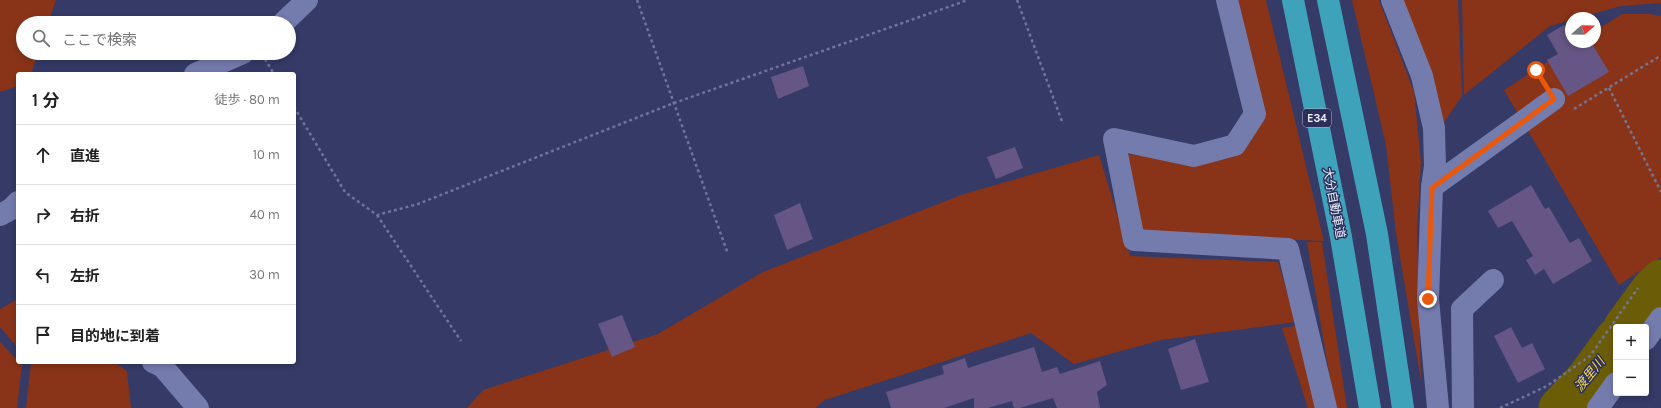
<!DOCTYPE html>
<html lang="ja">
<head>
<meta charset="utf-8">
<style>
	body { margin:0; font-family:Karla,"Noto Sans JP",sans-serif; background:#f2f2f2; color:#222 }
	.controls { position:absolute; right:12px; bottom:12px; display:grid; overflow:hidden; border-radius:4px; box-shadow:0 2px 6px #0003 }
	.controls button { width:36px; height:36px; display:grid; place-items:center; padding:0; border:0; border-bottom:1px solid #e0e0e0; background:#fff; color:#222; font:20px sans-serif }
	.compass { position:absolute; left:1565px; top:12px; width:36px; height:36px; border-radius:50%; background:#fff; box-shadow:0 2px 6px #0003; rotate:70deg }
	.stop { position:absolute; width:12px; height:12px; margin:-9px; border:3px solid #ea580c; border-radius:50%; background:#fff }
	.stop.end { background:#ea580c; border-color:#fff; box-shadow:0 1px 4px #0008 }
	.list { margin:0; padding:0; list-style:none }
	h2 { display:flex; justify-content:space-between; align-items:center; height:52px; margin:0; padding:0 16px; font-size:17px }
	h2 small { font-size:13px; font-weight:400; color:#767676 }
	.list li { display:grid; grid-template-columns:26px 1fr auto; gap:12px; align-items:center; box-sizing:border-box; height:60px; padding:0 16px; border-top:1px solid #e0e0e0 }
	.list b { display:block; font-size:15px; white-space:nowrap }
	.list em { font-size:13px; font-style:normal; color:#767676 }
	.icon { flex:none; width:22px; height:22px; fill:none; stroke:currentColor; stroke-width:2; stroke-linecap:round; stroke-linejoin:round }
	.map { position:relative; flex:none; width:1661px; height:408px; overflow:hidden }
	.search { position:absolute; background:#fff; box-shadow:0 2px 6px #0003; left:16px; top:16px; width:280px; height:44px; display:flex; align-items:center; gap:10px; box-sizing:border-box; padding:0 14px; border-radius:22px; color:#767676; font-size:15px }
	.panel { position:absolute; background:#fff; box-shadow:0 2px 6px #0003; left:16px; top:72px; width:280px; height:292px; border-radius:4px }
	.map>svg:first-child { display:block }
</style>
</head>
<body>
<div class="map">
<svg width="1661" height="408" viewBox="0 0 1661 408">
	<rect width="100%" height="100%" fill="#353a66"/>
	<!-- green -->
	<g fill="#893418">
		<path d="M 0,0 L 56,0 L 48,23 L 23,23 L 23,53 L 38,53 L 31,74 L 18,74 L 18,86 L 0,92 Z"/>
		<path d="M 1233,0 L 1266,0 L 1324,241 L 1142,233 L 1127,154 L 1194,161 L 1263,117 Z"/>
		<path d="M 1352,0 L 1379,0 L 1414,92 L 1421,162 L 1417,229 L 1421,381 L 1396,233 L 1386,145 Z"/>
		<path d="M 1401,0 L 1458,0 L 1462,96 L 1443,124 Z"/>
		<path d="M 1462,0 L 1661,0 L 1661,3 L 1621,6 L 1578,18 L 1571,18 L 1571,20 L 1550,26 L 1464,95 Z"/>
		<path d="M 1622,14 L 1650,14 L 1661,16 L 1661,257 L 1619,285 L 1504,90 L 1578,42 L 1595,42 L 1595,31 Z"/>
		<path d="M 1099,155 L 1130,256 L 1278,262 L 1296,322 L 1161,340 L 1074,364 L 1031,333 L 825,400 L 815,408 L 467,408 L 483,390 L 658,334 L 763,272 L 964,194 Z"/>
		<path d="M 1307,242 L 1322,242 L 1347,408 L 1335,408 Z"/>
		<path d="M 18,299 L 18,348 L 0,327 L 0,309 Z"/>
		<path d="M 1301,325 L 1321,408 L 1308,408 L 1282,328 Z"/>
		<path d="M 0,342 L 22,365 L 17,408 L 0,408 Z"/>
		<path d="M 31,362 L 114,362 L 127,371 L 131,408 L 26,408 Z"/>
	</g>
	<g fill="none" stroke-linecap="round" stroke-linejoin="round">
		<!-- river -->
		<g stroke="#6b5c07" stroke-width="41">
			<path d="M 1624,327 L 1651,290 L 1661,280"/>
			<path d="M 1559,408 L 1587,378 L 1616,338"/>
		</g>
	</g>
	<!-- building -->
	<g fill="#655685">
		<path d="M 1564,25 L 1571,36 L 1571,42 L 1591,42 L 1609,72 L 1568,96 L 1547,60 L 1558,54 L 1547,35 Z"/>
		<path d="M 803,66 L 809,86 L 778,99 L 771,77 Z"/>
		<path d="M 1015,147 L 1023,168 L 996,179 L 987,157 Z"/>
		<path d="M 1531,185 L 1545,209 L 1549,207 L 1570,243 L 1579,238 L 1592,261 L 1553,284 L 1544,269 L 1535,275 L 1526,260 L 1533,256 L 1512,221 L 1498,228 L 1488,211 Z"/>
		<path d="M 800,203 L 813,239 L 787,250 L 774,215 Z"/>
		<path d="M 622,315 L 635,347 L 612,357 L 598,324 Z"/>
		<path d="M 1511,327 L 1522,348 L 1532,343 L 1545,369 L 1518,383 L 1494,336 Z"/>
		<path d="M 1195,339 L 1209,382 L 1181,390 L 1168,349 Z"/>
		<path d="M 1034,347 L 1042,372 L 1057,367 L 1060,374 L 1100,361 L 1107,385 L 1097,392 L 1100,408 L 1057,408 L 1053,398 L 1020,408 L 1014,408 L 1012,401 L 988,408 L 974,408 L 974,398 L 944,408 L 891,408 L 886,392 L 944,374 L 942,366 L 965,358 L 968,368 Z"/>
	</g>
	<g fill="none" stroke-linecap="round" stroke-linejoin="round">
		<!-- path -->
		<g stroke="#717598" stroke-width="2.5" stroke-dasharray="3 3" stroke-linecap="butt">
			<path d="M 637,0 L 728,254"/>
			<path d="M 1017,0 L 1063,124"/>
			<path d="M 265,59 L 274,74"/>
			<path d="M 1536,70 L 1543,81"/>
			<path d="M 1609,88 L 1661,192"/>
			<path d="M 294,107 L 345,192 L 377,215 L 418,204 L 674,103 L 968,0"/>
			<path d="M 1574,109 L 1660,56"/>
			<path d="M 377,215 L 461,341"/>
			<path d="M 1500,408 L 1547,386 L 1590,356 L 1638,288"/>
		</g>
		<!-- minor -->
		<g stroke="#747bad" stroke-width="22">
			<path d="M 1227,0 L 1255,114 L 1235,145 L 1194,156 L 1114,139 L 1134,240 L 1288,249 L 1326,408"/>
			<path d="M 1392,0 L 1422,76 L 1434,128 L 1435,166 L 1432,187 L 1428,299 L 1438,408"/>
			<path d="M 283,23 L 307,0"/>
			<path d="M 195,74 L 243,53"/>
			<path d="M 1432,187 L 1554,99"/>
			<path d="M 0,215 L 11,209 L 18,202"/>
			<path d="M 1646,339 L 1661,318"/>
			<path d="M 153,362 L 163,367 L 198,408"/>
			<path d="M 1463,408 L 1462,309 L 1493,280"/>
			<path d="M 1598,408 L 1616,383"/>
		</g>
		<!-- highway -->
		<g stroke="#3fa2bb" stroke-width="22">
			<path d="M 1293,0 L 1341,237 L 1370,408"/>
			<path d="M 1328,0 L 1377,234 L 1403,408"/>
		</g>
	</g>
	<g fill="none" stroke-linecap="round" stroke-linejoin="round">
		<!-- route -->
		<path stroke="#ea580c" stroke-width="5" d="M 1428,299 L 1432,188 L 1554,99 L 1536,70"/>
	</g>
	<g text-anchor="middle" stroke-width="3" stroke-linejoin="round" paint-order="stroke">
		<!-- shield labels -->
		<rect fill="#2c2f5a" stroke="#b2b5ce" stroke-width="1" x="1303" y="109" width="28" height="18" rx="3"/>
		<g font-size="11" font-weight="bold" fill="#ebeeff">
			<text x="1317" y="122">E34</text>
		</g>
		<!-- street labels -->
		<g font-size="12" fill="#ebeeff" stroke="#2c2f5a">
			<text transform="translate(1334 203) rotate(79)" y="4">大分自動車道</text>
		</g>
		<!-- water labels -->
		<g font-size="13" font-style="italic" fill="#f5da56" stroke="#2c2f5a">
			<text transform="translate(1589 374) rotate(-51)" y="5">渡里川</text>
		</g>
	</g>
</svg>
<div class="controls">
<button>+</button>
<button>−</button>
</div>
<svg class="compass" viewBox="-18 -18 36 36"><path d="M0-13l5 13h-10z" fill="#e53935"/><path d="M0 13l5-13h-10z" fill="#767676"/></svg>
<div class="stop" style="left:1536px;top:70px"></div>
<div class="stop end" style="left:1428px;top:299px"></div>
<div class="search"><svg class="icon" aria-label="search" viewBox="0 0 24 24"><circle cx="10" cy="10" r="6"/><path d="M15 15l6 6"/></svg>ここで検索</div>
<section class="panel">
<h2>1 分<small>徒歩 · 80 m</small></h2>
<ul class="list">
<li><svg class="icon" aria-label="ahead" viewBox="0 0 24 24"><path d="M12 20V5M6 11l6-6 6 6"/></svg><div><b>直進</b></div><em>10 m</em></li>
<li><svg class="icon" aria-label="right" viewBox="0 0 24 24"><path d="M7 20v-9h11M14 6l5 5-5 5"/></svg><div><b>右折</b></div><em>40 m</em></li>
<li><svg class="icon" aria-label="left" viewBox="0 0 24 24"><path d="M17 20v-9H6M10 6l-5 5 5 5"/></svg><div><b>左折</b></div><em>30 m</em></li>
<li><svg class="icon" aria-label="arrive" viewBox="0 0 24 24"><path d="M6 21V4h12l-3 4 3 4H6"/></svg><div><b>目的地に到着</b></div></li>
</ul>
</section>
</div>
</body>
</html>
